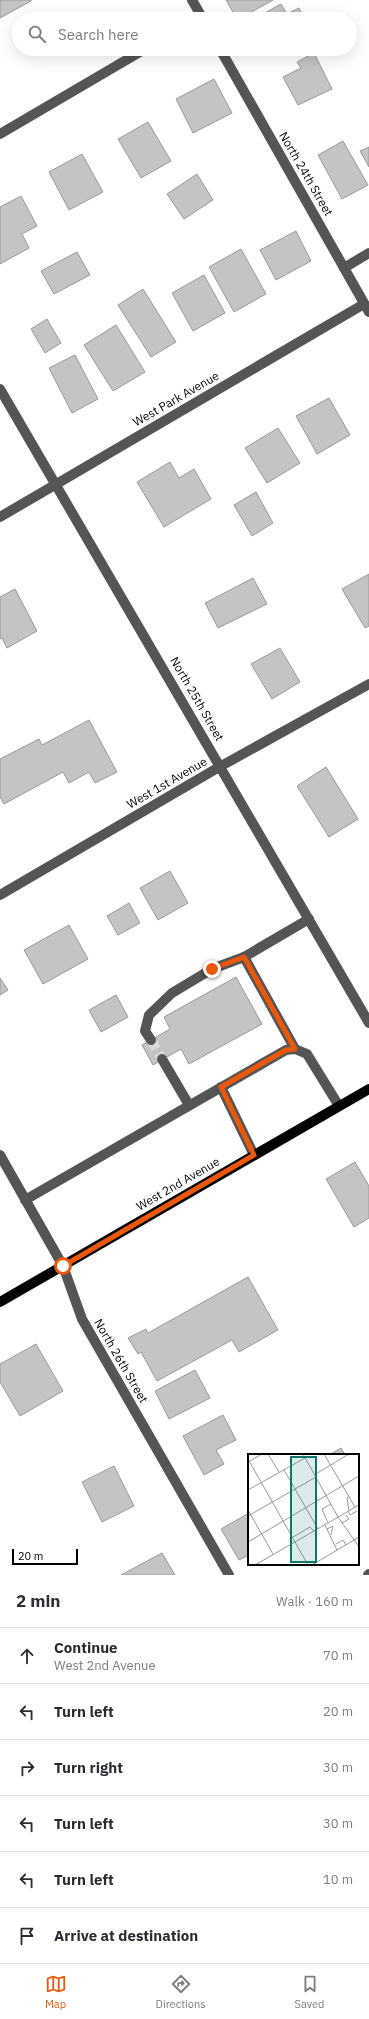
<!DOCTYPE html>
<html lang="en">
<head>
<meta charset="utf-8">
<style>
	body { margin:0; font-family:"IBM Plex Sans",sans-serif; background:#f7f7f7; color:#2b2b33 }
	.scale { position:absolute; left:12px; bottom:10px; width:66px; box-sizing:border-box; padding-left:4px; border:2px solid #000; border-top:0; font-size:11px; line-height:14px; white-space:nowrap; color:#000; -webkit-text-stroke:3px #fff; paint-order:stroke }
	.stop { position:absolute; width:12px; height:12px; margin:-9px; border:3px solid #ea580c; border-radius:50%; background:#fff }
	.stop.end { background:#ea580c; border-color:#fff; box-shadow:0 1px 4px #0008 }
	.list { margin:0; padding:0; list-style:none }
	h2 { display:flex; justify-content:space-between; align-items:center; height:52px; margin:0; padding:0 16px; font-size:17px }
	h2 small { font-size:13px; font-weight:400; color:#7c7c81 }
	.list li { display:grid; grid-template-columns:26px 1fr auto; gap:12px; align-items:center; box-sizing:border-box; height:56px; padding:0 16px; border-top:1px solid #e1e1e2 }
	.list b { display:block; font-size:15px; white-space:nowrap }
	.list p { margin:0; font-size:13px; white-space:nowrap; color:#7c7c81 }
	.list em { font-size:13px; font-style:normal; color:#7c7c81 }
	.icon { flex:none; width:22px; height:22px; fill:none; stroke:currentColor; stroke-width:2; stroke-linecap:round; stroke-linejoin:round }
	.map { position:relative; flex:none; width:369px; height:1575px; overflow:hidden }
	.search { position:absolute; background:#fff; box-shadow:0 4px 16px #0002; left:12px; right:12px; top:12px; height:44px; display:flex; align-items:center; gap:10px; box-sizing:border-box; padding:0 14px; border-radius:22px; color:#7c7c81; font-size:15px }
	.sheet { height:388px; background:#fff }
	nav { display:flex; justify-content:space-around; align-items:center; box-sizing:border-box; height:56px; border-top:1px solid #e1e1e2; background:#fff; font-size:11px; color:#7c7c81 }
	nav a { display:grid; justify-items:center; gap:2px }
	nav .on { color:#ea580c }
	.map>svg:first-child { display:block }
</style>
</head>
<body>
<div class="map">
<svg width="369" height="1575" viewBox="0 0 369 1575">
	<rect width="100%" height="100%" fill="#fff"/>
	<!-- building -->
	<g fill="#c4c4c4" stroke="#999">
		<path d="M 0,0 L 31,0 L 31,1 L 0,18 Z"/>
		<path d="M 226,0 L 273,0 L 239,19 L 237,19 Z"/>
		<path d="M 281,4 L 287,14 L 299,8 L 305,19 L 265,19 L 263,14 Z"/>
		<path d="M 314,53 L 332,89 L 298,105 L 283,77 L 301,68 L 297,62 Z"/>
		<path d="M 214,79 L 232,113 L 193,133 L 176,99 Z"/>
		<path d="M 148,122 L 171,161 L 141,178 L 118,139 Z"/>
		<path d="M 343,141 L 368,185 L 342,199 L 318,155 Z"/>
		<path d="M 369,147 L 369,167 L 360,151 Z"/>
		<path d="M 82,154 L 103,192 L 69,210 L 49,172 Z"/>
		<path d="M 197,174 L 213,200 L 184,219 L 167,194 Z"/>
		<path d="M 21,196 L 37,226 L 22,234 L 29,248 L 0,264 L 0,207 Z"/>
		<path d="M 296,231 L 311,261 L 276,280 L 260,250 Z"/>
		<path d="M 241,249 L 266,294 L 234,312 L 209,267 Z"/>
		<path d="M 77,252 L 90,275 L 54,294 L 41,271 Z"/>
		<path d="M 204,275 L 225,313 L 193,331 L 172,293 Z"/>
		<path d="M 143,289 L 176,342 L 151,357 L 118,305 Z"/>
		<path d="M 47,319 L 61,343 L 45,353 L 31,329 Z"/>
		<path d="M 116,325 L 145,372 L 113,391 L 84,345 Z"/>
		<path d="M 75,355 L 98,399 L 72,413 L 49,368 Z"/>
		<path d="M 329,398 L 350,435 L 317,454 L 296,416 Z"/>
		<path d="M 278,428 L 300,463 L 267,483 L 245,448 Z"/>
		<path d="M 170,462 L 179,478 L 194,469 L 211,499 L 164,527 L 137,482 Z"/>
		<path d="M 256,492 L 273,523 L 252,536 L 234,505 Z"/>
		<path d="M 369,574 L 369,626 L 365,628 L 342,589 Z"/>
		<path d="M 253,578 L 267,604 L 218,628 L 205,603 Z"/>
		<path d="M 15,589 L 37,631 L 7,648 L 2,638 L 0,639 L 0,597 Z"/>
		<path d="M 280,648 L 300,682 L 272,699 L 251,664 Z"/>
		<path d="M 89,720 L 117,772 L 95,783 L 89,772 L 69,783 L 63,772 L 4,804 L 0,797 L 0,759 L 39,739 L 42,745 Z"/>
		<path d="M 326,767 L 358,819 L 329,837 L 297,786 Z"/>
		<path d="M 170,871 L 188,903 L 158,920 L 140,888 Z"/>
		<path d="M 129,903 L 140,923 L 118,935 L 107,916 Z"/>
		<path d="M 69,925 L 88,959 L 43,984 L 24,950 Z"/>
		<path d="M 236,977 L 262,1024 L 189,1064 L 181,1049 L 153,1065 L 142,1045 L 170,1029 L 164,1017 Z"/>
		<path d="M 0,978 L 8,990 L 0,995 Z"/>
		<path d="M 116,995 L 128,1017 L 101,1032 L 89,1010 Z"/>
		<path d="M 355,1162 L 369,1186 L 369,1218 L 354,1227 L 326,1179 Z"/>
		<path d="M 248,1277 L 278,1330 L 239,1352 L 232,1340 L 157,1381 L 141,1352 L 138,1354 L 128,1338 L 146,1329 L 148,1333 Z"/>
		<path d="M 36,1344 L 63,1391 L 20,1416 L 0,1382 L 0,1364 Z"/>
		<path d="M 195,1370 L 210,1398 L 169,1419 L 155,1391 Z"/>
		<path d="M 223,1415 L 236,1440 L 216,1450 L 224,1464 L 204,1475 L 183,1436 Z"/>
		<path d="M 341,1448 L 345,1455 L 329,1455 Z"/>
		<path d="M 114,1466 L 134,1506 L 102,1522 L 82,1482 Z"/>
		<path d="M 249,1513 L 249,1555 L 239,1560 L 221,1529 Z"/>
		<path d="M 162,1553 L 175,1575 L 121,1575 Z"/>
	</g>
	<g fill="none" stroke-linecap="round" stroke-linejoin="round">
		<!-- minor-tunnel -->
		<path stroke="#d9d9d9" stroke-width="10" stroke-dasharray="10 5" stroke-linecap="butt" d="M 151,1040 L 162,1059"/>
		<!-- minor -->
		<g stroke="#555" stroke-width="10">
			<path d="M 192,0 L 203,19"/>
			<path d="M 220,49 L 369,312"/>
			<path d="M 0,134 L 145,49"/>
			<path d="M 344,268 L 369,253"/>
			<path d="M 0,389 L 369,1023"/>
			<path d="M 0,517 L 364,304"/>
			<path d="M 0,895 L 221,766 L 369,684"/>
			<path d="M 151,1040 L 145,1031 L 149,1015 L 172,993 L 212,969 L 244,957"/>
			<path d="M 295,1049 L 244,957 L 309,919"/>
			<path d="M 162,1059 L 189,1105"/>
			<path d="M 221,1087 L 254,1155"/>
			<path d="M 0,1155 L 63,1266 L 82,1319 L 229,1575"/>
			<path d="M 25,1200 L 286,1050 L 295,1049 L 307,1054 L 339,1106"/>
			<path d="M 368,1575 L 369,1574"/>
		</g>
		<!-- major -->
		<path stroke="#000" stroke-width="10" d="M 0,1302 L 369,1089"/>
	</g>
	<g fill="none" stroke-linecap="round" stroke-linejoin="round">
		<!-- route -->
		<path stroke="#ea580c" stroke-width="5" d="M 63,1266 L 254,1155 L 221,1087 L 286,1050 L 295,1049 L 244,957 L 212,969"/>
	</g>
	<g text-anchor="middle" stroke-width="3.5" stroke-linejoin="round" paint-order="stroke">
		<!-- street labels -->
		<g font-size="12" fill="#000" stroke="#fff">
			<text transform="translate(306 174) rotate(60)" y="4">North 24th Street</text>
			<text transform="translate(176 399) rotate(-30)" y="4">West Park Avenue</text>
			<text transform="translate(197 699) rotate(60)" y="4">North 25th Street</text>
			<text transform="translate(167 783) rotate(-30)" y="4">West 1st Avenue</text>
			<text transform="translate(178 1184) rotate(-30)" y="4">West 2nd Avenue</text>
			<text transform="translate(121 1361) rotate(60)" y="4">North 26th Street</text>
		</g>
	</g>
	<!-- overview -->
	<g transform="translate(248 1454)">
		<rect width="111" height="111" fill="#fff"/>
		<path fill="none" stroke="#999" stroke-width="1" d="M 20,0 L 31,18M 55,0 L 90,63 L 111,93M 76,0 L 107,53M 0,5 L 60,111M 0,8 L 14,0M 36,16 L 70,75M 66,21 L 101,0M 0,36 L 57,4M 101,43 L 99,44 L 101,57M 0,56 L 25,100M 100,57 L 102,61 L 109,57M 0,62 L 68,23M 80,69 L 74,55 L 83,50M 94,69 L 101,65 L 98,61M 77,71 L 89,96M 79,75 L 85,72 L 83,81M 45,83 L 62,73 L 66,77M 0,88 L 111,22M 88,90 L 95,86 L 98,91M 7,111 L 111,51M 64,111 L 111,83"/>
		<path fill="#0f766e" fill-opacity="0.15" stroke="#0f766e" stroke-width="2" d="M 43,3 L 68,3 L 68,108 L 43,108 Z"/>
		<rect width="111" height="111" fill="none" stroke="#000" stroke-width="2"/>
	</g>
</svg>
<div class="scale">20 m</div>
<div class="stop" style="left:63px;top:1266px"></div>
<div class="stop end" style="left:212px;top:969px"></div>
<div class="search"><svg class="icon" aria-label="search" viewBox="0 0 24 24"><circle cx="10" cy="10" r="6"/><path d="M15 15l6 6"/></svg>Search here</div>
</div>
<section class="sheet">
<h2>2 min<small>Walk · 160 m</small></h2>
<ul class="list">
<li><svg class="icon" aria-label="ahead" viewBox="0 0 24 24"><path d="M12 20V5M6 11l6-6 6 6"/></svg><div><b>Continue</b><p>West 2nd Avenue</p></div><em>70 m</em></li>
<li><svg class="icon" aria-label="left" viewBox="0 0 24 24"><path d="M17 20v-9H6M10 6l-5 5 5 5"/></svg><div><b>Turn left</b></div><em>20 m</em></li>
<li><svg class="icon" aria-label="right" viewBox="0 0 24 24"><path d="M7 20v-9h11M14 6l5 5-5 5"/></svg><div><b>Turn right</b></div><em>30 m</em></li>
<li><svg class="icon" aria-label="left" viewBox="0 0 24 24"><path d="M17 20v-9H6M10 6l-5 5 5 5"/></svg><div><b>Turn left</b></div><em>30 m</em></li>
<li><svg class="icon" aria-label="left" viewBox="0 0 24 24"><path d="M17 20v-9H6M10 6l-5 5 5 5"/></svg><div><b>Turn left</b></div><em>10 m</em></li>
<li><svg class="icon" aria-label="arrive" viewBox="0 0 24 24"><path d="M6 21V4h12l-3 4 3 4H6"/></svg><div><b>Arrive at destination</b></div></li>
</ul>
</section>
<nav>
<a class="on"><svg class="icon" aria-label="map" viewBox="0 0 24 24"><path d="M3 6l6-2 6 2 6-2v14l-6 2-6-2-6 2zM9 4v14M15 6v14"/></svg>Map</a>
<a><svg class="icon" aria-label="directions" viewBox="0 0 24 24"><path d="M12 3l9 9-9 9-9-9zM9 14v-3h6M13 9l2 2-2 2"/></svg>Directions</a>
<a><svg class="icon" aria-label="saved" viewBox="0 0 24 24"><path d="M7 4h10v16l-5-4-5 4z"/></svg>Saved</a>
</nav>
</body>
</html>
